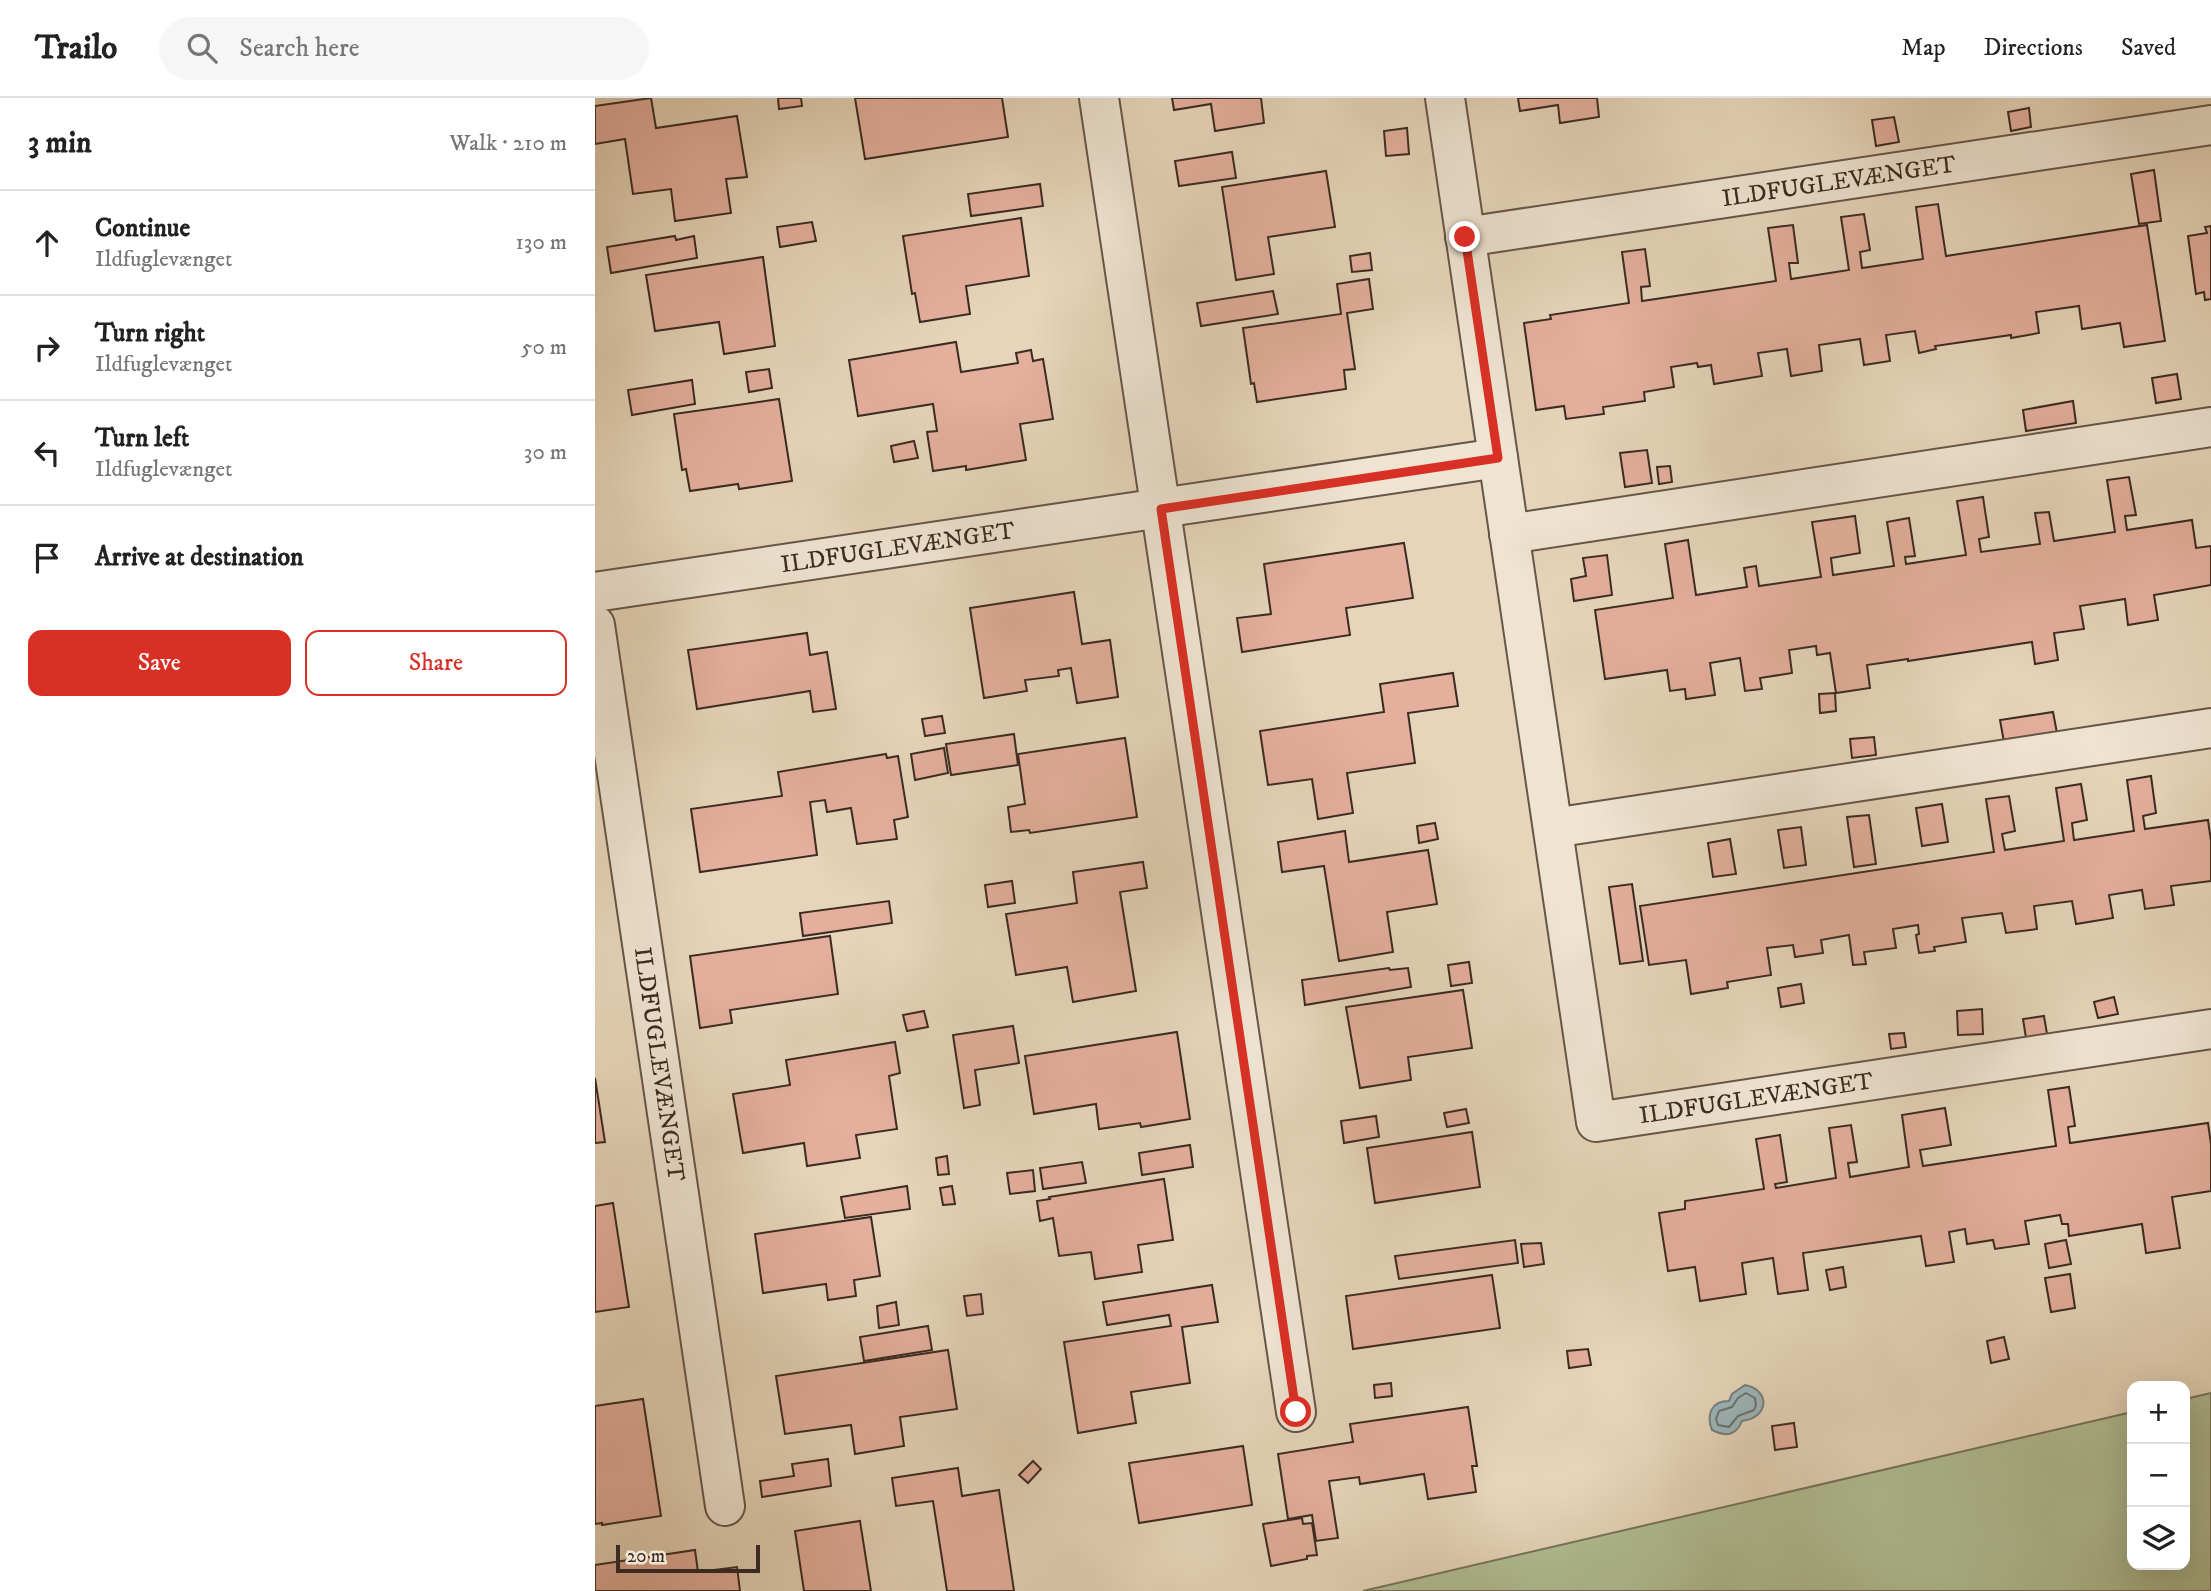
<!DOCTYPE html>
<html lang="en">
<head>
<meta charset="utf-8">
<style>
	body { margin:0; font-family:"IM FELL DW Pica",serif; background:#f6f6f6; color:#222 }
	.controls { position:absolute; right:21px; bottom:21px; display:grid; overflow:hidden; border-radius:14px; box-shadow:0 7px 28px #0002 }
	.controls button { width:63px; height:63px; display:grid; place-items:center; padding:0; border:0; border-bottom:2px solid #e0e0e0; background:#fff; color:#222; font:35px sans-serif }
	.scale { position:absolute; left:21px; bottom:18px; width:144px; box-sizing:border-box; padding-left:7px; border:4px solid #3b2b22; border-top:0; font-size:19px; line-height:24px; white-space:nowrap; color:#3b2b22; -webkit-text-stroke:5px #efe4d2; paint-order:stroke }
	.stop { position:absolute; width:21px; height:21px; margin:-16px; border:5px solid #d93025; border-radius:50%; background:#fff }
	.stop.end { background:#d93025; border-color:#fff; box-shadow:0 2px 7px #0008 }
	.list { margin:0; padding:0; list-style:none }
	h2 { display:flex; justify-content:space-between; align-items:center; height:91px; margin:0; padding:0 28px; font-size:30px }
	h2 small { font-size:23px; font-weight:400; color:#767676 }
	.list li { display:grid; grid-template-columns:46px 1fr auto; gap:21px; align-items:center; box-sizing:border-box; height:105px; padding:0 28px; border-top:2px solid #e0e0e0 }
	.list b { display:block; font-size:26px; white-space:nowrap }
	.list p { margin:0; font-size:23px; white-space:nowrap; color:#767676 }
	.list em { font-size:23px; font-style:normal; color:#767676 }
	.actions { display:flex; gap:14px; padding:21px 28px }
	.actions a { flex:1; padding:16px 0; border:2px solid #d93025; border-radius:14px; text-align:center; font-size:24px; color:#d93025 }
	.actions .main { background:#d93025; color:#fff }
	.icon { flex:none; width:38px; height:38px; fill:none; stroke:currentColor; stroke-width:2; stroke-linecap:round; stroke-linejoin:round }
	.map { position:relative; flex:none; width:1616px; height:1493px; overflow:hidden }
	header { display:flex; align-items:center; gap:42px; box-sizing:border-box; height:98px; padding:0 35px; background:#fff; border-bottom:2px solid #e0e0e0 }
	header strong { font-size:33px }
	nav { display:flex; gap:38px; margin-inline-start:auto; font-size:24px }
	.search { width:490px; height:63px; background:#f6f6f6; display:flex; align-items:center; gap:18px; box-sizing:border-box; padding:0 24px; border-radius:38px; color:#767676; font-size:26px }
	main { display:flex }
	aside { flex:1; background:#fff }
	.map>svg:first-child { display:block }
</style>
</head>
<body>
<header>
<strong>Trailo</strong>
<div class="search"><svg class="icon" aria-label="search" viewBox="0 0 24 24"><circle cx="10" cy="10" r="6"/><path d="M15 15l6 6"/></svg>Search here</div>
<nav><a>Map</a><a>Directions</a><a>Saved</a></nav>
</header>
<main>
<aside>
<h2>3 min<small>Walk · 210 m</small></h2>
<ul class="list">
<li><svg class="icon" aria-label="ahead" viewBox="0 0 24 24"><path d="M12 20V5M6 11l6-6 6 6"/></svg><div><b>Continue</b><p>Ildfuglevænget</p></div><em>130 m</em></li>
<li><svg class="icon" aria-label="right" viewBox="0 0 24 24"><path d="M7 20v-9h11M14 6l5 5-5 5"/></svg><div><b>Turn right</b><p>Ildfuglevænget</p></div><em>50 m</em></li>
<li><svg class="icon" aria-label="left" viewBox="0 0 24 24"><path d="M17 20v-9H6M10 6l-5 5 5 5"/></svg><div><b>Turn left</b><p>Ildfuglevænget</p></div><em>30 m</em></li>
<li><svg class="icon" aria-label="arrive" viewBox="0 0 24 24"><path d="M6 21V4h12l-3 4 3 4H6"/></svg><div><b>Arrive at destination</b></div></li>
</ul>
<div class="actions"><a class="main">Save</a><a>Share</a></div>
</aside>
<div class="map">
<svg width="1616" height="1493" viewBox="0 0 1616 1493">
	<rect width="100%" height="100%" fill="#e6d5ba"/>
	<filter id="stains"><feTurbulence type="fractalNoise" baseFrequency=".00286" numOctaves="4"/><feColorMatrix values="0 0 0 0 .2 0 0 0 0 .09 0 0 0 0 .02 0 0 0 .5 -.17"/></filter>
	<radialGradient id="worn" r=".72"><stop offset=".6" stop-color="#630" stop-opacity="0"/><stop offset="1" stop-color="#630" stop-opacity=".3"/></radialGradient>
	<!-- green -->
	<path fill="#b0be94" stroke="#76745b" stroke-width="2" d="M 1616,1295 L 1616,1493 L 768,1493 L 1537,1314 L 1537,1467 L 1590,1467 L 1590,1301 Z"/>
	<!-- water -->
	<path fill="#9bb6bb" stroke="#757e7e" stroke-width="2" d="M 1150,1287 C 1176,1292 1174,1320 1147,1323 C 1141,1338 1131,1339 1117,1332 C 1111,1317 1116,1303 1134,1303 L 1137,1296 Z"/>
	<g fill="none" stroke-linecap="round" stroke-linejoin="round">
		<!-- shore -->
		<path stroke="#6b706e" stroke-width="2" d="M 1151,1295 L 1160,1300 L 1161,1307 L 1159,1312 L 1143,1318 L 1134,1329 L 1123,1327 L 1121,1321 L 1124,1313 L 1137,1309 L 1143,1300 Z"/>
	</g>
	<!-- building -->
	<g fill="#e4af9d" stroke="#3b2b22" stroke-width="2">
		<path d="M 56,0 L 61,30 L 142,18 L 152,79 L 131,81 L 136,115 L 80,123 L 76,91 L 38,96 L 30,41 L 0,46 L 0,8 Z"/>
		<path d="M 183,0 L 206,0 L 207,8 L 184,11 Z"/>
		<path d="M 260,0 L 407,0 L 413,39 L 270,61 Z"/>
		<path d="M 577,0 L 666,0 L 669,25 L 620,33 L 616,6 L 579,12 Z"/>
		<path d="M 923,0 L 1002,0 L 1004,19 L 965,25 L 963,7 L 925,13 Z"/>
		<path d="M 1434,10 L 1436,29 L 1416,33 L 1413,14 Z"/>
		<path d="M 1299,19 L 1304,44 L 1281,48 L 1277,22 Z"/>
		<path d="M 812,30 L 814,56 L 791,58 L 789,33 Z"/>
		<path d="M 637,54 L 641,80 L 584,88 L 580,63 Z"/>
		<path d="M 1559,72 L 1566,123 L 1544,126 L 1536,76 Z"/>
		<path d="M 731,73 L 740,129 L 673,139 L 679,176 L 641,182 L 627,89 Z"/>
		<path d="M 445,86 L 448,108 L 376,118 L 373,96 Z"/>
		<path d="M 1343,106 L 1351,158 L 1552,127 L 1570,243 L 1529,249 L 1525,225 L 1487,231 L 1484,208 L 1441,214 L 1444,235 L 1416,240 L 1416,237 L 1340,248 L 1341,251 L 1324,255 L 1320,233 L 1291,237 L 1295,263 L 1269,267 L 1265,241 L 1224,247 L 1227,273 L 1196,278 L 1192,251 L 1163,255 L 1167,278 L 1119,286 L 1116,267 L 1103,269 L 1102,265 L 1076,269 L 1079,289 L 1049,294 L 1050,303 L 1008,309 L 1009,316 L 971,321 L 969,308 L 941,312 L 929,225 L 956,221 L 955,217 L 1034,205 L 1027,154 L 1050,151 L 1055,188 L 1046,189 L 1047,203 L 1181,183 L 1173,130 L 1198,127 L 1203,165 L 1194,165 L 1196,181 L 1254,172 L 1246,119 L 1269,116 L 1275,152 L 1265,154 L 1267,170 L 1328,161 L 1321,109 Z"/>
		<path d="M 426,120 L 434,178 L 371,188 L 375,216 L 325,224 L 320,195 L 317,196 L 308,138 Z"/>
		<path d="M 217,124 L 221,143 L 185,149 L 182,129 Z"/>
		<path d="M 1616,128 L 1616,201 L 1610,202 L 1609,194 L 1601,196 L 1593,138 L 1612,135 L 1610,129 Z"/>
		<path d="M 80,138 L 81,142 L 99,138 L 102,160 L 16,175 L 12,149 Z"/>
		<path d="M 775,155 L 777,172 L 757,174 L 755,158 Z"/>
		<path d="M 168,159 L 180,248 L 129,256 L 124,224 L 60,233 L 51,177 Z"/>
		<path d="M 774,181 L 778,211 L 752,215 L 760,271 L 749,272 L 751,291 L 662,304 L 659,285 L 656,286 L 648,230 L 746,216 L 742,186 Z"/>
		<path d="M 678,193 L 683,216 L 606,228 L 602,205 Z"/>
		<path d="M 361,244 L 366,274 L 423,265 L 421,255 L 436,252 L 438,263 L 448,261 L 458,321 L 425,326 L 431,362 L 371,372 L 371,368 L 338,373 L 332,334 L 342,333 L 338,306 L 263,318 L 254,262 Z"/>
		<path d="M 174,271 L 177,290 L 154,294 L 151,274 Z"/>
		<path d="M 1582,276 L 1586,301 L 1561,305 L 1557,280 Z"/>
		<path d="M 97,282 L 100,306 L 37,317 L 33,292 Z"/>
		<path d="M 184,301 L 197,383 L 144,391 L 143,386 L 95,393 L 91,371 L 87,372 L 79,316 Z"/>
		<path d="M 1478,303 L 1481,325 L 1431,333 L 1428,312 Z"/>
		<path d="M 319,343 L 323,360 L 299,364 L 296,348 Z"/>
		<path d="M 1052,352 L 1057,385 L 1030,389 L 1025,355 Z"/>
		<path d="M 1075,368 L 1077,384 L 1064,386 L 1062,369 Z"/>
		<path d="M 1534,379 L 1541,417 L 1530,418 L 1532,432 L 1597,422 L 1601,450 L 1616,448 L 1616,487 L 1559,497 L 1563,522 L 1533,527 L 1530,501 L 1485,508 L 1489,531 L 1459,535 L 1463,562 L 1440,566 L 1437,544 L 1313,563 L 1313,561 L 1272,567 L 1275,590 L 1241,595 L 1235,555 L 1222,557 L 1221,548 L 1194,552 L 1197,575 L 1165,580 L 1167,591 L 1150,593 L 1145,560 L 1115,565 L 1120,597 L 1091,601 L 1090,591 L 1075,593 L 1072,572 L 1010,581 L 1000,512 L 1078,500 L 1070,446 L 1093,442 L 1101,497 L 1152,489 L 1149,470 L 1161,468 L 1164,488 L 1226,479 L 1217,424 L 1260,418 L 1265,455 L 1236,460 L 1238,477 L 1299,468 L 1292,424 L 1314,420 L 1320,458 L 1310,459 L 1311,466 L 1371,457 L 1362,403 L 1388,399 L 1394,439 L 1384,441 L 1386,454 L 1445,446 L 1440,415 L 1454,414 L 1459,443 L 1520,434 L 1512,382 Z"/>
		<path d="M 809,445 L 818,500 L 751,510 L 755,537 L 647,554 L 642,520 L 676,516 L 669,466 Z"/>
		<path d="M 1012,457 L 1017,497 L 979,503 L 976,481 L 991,478 L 988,460 Z"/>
		<path d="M 479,494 L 487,546 L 515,542 L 523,599 L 482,605 L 476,570 L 463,572 L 464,578 L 430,582 L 432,593 L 389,600 L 375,510 Z"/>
		<path d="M 212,535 L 215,557 L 232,554 L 241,611 L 218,614 L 215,593 L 102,611 L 93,552 Z"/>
		<path d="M 858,575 L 863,608 L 813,615 L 820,665 L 752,675 L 758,715 L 723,721 L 717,681 L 673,687 L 665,633 L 789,614 L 785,586 Z"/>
		<path d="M 1240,595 L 1241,613 L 1225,615 L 1224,596 Z"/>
		<path d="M 1458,614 L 1462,635 L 1409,644 L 1405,622 Z"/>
		<path d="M 347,618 L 350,635 L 330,638 L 327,621 Z"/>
		<path d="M 419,636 L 423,667 L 356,677 L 351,646 Z"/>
		<path d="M 1279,639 L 1281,657 L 1257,660 L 1255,641 Z"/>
		<path d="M 530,640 L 542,719 L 435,735 L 434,732 L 416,734 L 413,709 L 430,706 L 423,656 Z"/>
		<path d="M 349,650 L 353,675 L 320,682 L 316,656 Z"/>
		<path d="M 291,656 L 292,660 L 303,658 L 313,719 L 299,722 L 302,741 L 262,746 L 256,710 L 232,714 L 230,702 L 215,704 L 222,757 L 105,774 L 96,711 L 187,698 L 183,674 Z"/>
		<path d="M 1556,678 L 1561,715 L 1548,718 L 1550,731 L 1613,722 L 1616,743 L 1616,783 L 1576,788 L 1579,807 L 1550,811 L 1547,792 L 1514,797 L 1518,820 L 1481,826 L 1477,803 L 1439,808 L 1442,831 L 1411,835 L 1407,815 L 1367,820 L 1371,844 L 1339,849 L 1340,853 L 1324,855 L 1321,837 L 1324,836 L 1323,827 L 1298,831 L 1301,850 L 1269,854 L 1271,866 L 1258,867 L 1254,837 L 1226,842 L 1228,855 L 1200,859 L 1198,847 L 1172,850 L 1176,877 L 1132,884 L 1133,890 L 1096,896 L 1091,862 L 1054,867 L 1045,808 L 1399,754 L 1391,701 L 1414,698 L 1420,733 L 1407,736 L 1410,752 L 1469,743 L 1461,690 L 1486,686 L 1492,722 L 1477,725 L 1479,742 L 1539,733 L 1532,682 Z"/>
		<path d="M 1347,706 L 1353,744 L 1327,748 L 1321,710 Z"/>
		<path d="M 1274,717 L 1281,766 L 1259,769 L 1252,719 Z"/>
		<path d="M 840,725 L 843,741 L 824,745 L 822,728 Z"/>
		<path d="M 1206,729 L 1211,767 L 1189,770 L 1183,732 Z"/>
		<path d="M 750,733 L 754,764 L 833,752 L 842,806 L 792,814 L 798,854 L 744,863 L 729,768 L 687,774 L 683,744 Z"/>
		<path d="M 1135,741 L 1141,776 L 1118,779 L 1113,745 Z"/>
		<path d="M 548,764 L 552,790 L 525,794 L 541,893 L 478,904 L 472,869 L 421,877 L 411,816 L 482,805 L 478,774 Z"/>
		<path d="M 417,783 L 420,805 L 393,809 L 390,787 Z"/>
		<path d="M 1037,786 L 1048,863 L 1025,866 L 1014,789 Z"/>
		<path d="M 294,803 L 297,825 L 208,838 L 205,815 Z"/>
		<path d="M 235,838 L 243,896 L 135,912 L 137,925 L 105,930 L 95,858 Z"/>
		<path d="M 874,864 L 877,885 L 856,888 L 853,867 Z"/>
		<path d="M 794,870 L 795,872 L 813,870 L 816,889 L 710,907 L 707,882 Z"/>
		<path d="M 1206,886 L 1209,905 L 1186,909 L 1183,890 Z"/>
		<path d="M 868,892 L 877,950 L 813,959 L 816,982 L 765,990 L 751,909 Z"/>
		<path d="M 1519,899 L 1523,916 L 1503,920 L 1499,904 Z"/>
		<path d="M 1387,911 L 1388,936 L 1363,937 L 1362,913 Z"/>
		<path d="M 329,913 L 333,929 L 312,933 L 308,917 Z"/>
		<path d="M 1449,918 L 1452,936 L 1431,940 L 1428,921 Z"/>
		<path d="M 418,928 L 424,965 L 380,972 L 385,1007 L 369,1010 L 358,937 Z"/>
		<path d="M 582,934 L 595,1021 L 546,1029 L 545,1025 L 504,1031 L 501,1006 L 439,1016 L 430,958 Z"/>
		<path d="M 1309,935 L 1311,949 L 1296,951 L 1294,936 Z"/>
		<path d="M 300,944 L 305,975 L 294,978 L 302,1031 L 261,1037 L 265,1060 L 212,1068 L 209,1045 L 148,1055 L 138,996 L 195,987 L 191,962 Z"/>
		<path d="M 0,980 L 10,1044 L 0,1045 Z"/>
		<path d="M 1474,989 L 1480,1028 L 1473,1029 L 1475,1045 L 1613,1025 L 1616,1046 L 1616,1093 L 1577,1099 L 1585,1150 L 1551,1155 L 1547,1126 L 1474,1138 L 1473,1126 L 1467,1126 L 1465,1117 L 1430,1123 L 1434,1146 L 1400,1151 L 1398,1142 L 1372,1146 L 1370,1131 L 1354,1134 L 1359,1164 L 1331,1168 L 1326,1138 L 1208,1155 L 1213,1192 L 1183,1196 L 1178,1160 L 1147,1165 L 1151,1196 L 1105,1203 L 1100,1169 L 1073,1173 L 1064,1115 L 1090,1111 L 1090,1103 L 1169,1091 L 1161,1041 L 1185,1037 L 1192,1084 L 1180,1086 L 1181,1090 L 1241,1080 L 1234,1030 L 1256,1027 L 1262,1064 L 1253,1065 L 1255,1079 L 1314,1069 L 1307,1017 L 1350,1010 L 1356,1047 L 1325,1052 L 1328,1068 L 1461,1048 L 1453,992 Z"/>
		<path d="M 871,1011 L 874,1025 L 852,1029 L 849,1015 Z"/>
		<path d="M 781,1018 L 784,1039 L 749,1045 L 746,1023 Z"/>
		<path d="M 877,1034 L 885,1089 L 780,1105 L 772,1050 Z"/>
		<path d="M 595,1047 L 598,1069 L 547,1077 L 544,1055 Z"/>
		<path d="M 352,1058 L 354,1076 L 343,1077 L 341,1060 Z"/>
		<path d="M 487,1064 L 491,1085 L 448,1091 L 445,1070 Z"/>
		<path d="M 438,1072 L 440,1093 L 415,1096 L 412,1075 Z"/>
		<path d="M 569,1081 L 578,1142 L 543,1147 L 547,1174 L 500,1181 L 496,1154 L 464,1158 L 458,1120 L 445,1123 L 442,1103 L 455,1101 L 454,1099 Z"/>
		<path d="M 312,1088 L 315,1111 L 250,1120 L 246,1099 Z"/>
		<path d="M 357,1088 L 360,1106 L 348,1107 L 345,1090 Z"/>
		<path d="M 18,1105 L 34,1209 L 0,1214 L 0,1108 Z"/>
		<path d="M 276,1119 L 285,1178 L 259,1182 L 261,1198 L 233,1202 L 231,1186 L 168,1195 L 160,1136 Z"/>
		<path d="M 920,1142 L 923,1165 L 804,1181 L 800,1158 Z"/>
		<path d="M 1471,1142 L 1476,1166 L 1454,1170 L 1450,1146 Z"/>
		<path d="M 946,1145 L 949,1166 L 929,1169 L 926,1146 Z"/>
		<path d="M 1248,1169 L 1251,1189 L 1235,1192 L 1231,1172 Z"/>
		<path d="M 1475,1176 L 1480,1210 L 1456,1214 L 1450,1180 Z"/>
		<path d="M 897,1177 L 905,1230 L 758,1251 L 751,1198 Z"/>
		<path d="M 617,1187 L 623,1224 L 587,1229 L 595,1285 L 536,1294 L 541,1325 L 483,1335 L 469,1244 L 576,1228 L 574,1217 L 512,1227 L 508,1204 Z"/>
		<path d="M 386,1196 L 388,1216 L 372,1218 L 369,1198 Z"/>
		<path d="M 301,1204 L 304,1227 L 284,1230 L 282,1208 Z"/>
		<path d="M 333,1228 L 337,1252 L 269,1263 L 265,1239 Z"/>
		<path d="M 1409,1239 L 1414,1261 L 1396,1265 L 1392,1243 Z"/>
		<path d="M 993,1251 L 996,1267 L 974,1270 L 972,1253 Z"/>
		<path d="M 353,1252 L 362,1311 L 305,1319 L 309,1348 L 260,1356 L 256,1327 L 190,1336 L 181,1278 Z"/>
		<path d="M 796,1285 L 797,1298 L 780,1300 L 779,1287 Z"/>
		<path d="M 48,1301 L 66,1418 L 7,1427 L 7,1425 L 0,1426 L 0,1308 Z"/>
		<path d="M 873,1309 L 882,1368 L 877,1368 L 881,1394 L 833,1401 L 829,1376 L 765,1386 L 764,1379 L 734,1383 L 743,1440 L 721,1443 L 717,1417 L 693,1421 L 683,1356 L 758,1344 L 755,1326 Z"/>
		<path d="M 1199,1325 L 1202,1349 L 1180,1352 L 1177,1328 Z"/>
		<path d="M 648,1348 L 657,1407 L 544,1425 L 534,1365 Z"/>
		<path d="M 233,1361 L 236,1388 L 167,1399 L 165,1383 L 199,1378 L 197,1366 Z"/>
		<path d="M 438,1363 L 446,1371 L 433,1385 L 424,1377 Z"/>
		<path d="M 363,1370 L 367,1398 L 404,1392 L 419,1493 L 352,1493 L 338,1403 L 301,1408 L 297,1380 Z"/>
		<path d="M 707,1420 L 708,1426 L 717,1425 L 722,1457 L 712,1458 L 712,1461 L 676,1468 L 668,1426 Z"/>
		<path d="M 265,1423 L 276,1493 L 209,1493 L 200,1433 Z"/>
		<path d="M 100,1452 L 103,1474 L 142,1469 L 145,1493 L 0,1493 L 0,1467 Z"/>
	</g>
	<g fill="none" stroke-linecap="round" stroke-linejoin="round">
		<defs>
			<g id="street">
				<path d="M 504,0 L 701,1314"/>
				<path id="s1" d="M 850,0 L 1001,1024 L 1616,931"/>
				<path id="s2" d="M 870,139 L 1616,27"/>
				<path d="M 914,436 L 1616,329"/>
				<path id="s3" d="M 0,494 L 903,360"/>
				<path id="s4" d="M 0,527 L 130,1408"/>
				<path d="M 958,730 L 1616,630"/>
			</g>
		</defs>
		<!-- street casing -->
		<use href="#street" stroke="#665648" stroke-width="42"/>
		<!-- street -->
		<use href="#street" stroke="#efe4d2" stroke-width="38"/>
	</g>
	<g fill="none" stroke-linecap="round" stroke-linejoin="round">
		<!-- route -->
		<path stroke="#d93025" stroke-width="9" d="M 701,1314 L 566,411 L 903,360 L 870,139"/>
	</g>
	<g text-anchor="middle" stroke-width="6" stroke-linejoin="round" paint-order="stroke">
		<!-- street labels -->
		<g font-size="24" fill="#3b2b22" stroke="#efe4d2">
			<text dy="8" stroke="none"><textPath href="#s2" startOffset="378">ILDFUGLEVÆNGET</textPath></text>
			<text dy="8" stroke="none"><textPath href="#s3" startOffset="306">ILDFUGLEVÆNGET</textPath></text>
			<text dy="8" stroke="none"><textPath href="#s4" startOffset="444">ILDFUGLEVÆNGET</textPath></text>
			<text dy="8" stroke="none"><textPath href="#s1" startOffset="1197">ILDFUGLEVÆNGET</textPath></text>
		</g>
	</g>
	<rect width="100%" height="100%" filter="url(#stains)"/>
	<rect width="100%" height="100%" fill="url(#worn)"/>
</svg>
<div class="controls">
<button>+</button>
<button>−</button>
<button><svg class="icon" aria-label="layers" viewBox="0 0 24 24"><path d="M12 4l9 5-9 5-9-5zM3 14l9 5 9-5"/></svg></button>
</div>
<div class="scale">20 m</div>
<div class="stop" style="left:701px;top:1314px"></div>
<div class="stop end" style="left:870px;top:139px"></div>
</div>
</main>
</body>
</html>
